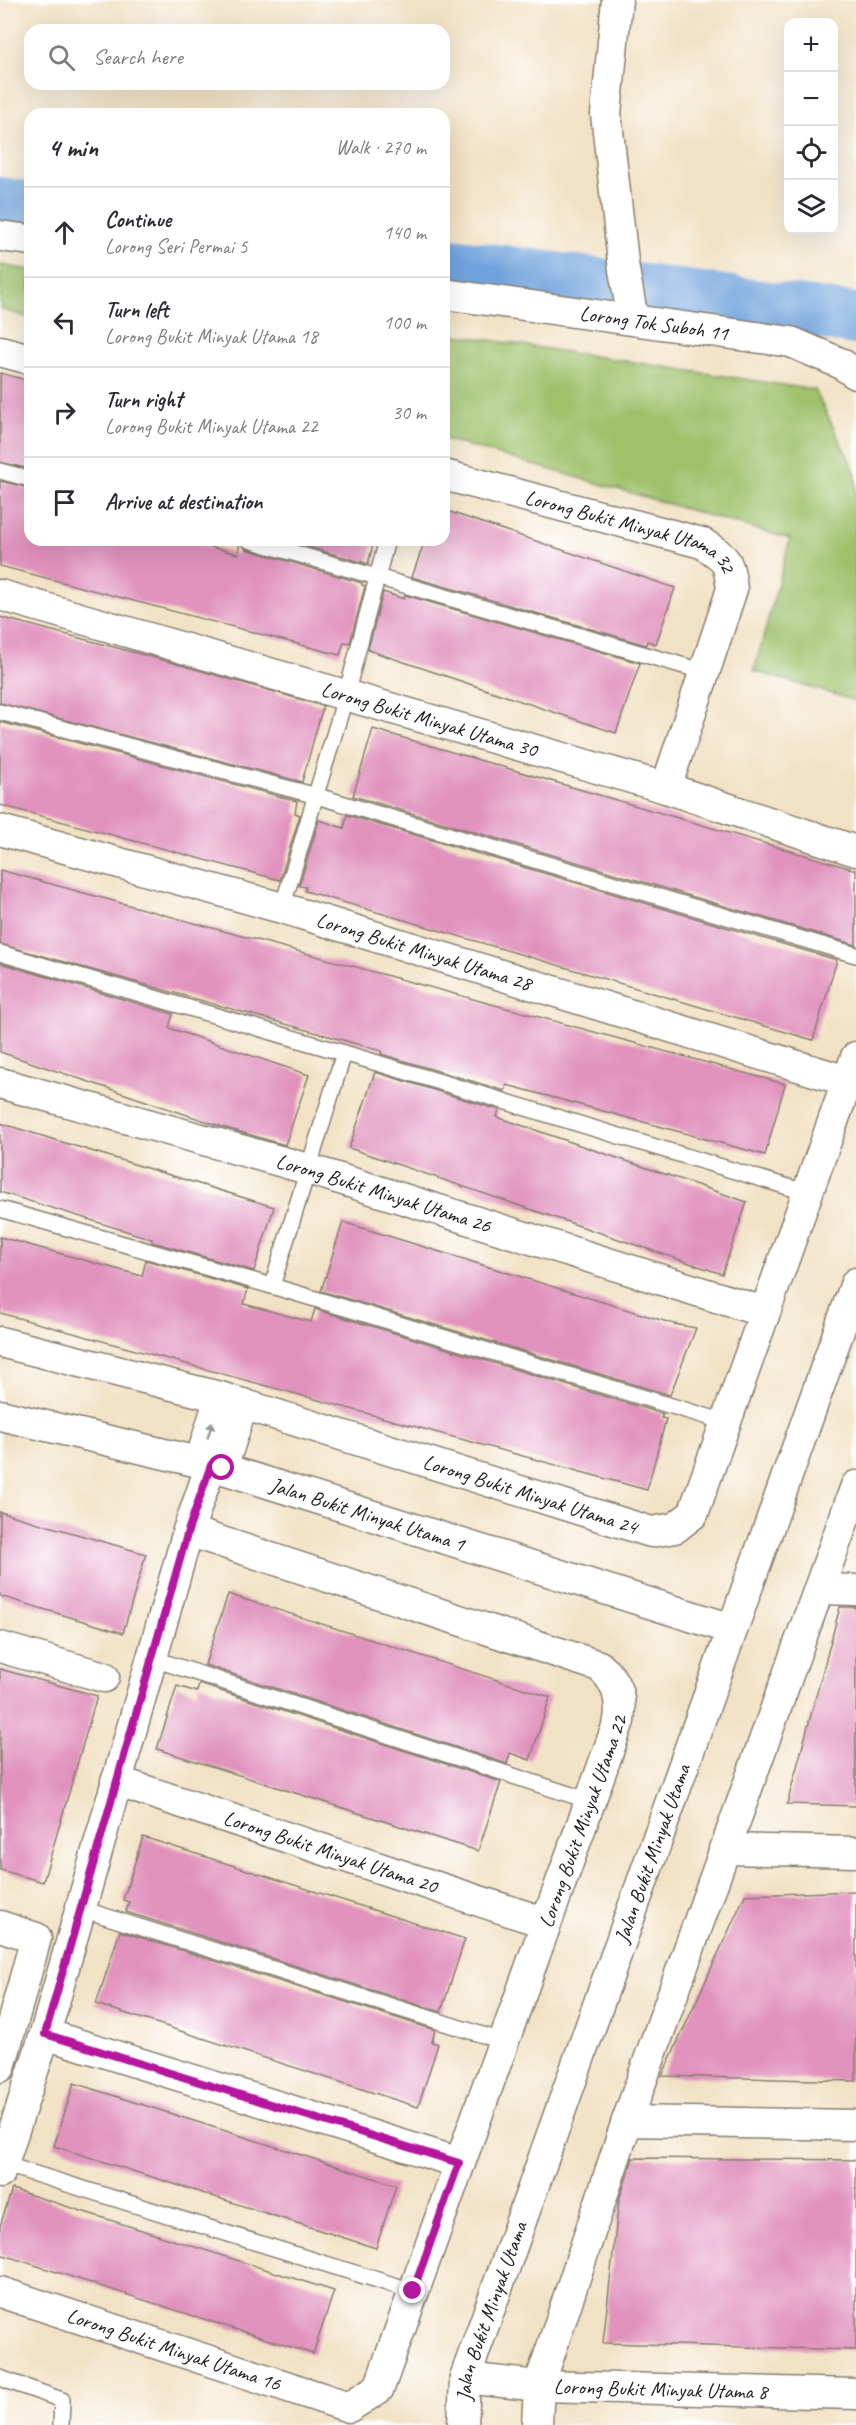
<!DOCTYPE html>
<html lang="en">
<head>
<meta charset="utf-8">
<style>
	body { margin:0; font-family:Caveat,sans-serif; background:#f2f2f3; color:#2b2b33 }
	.controls { position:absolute; right:18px; top:18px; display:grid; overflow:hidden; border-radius:12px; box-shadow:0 6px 24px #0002 }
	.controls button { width:54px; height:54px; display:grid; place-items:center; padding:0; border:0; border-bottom:2px solid #e1e1e2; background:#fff; color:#2b2b33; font:30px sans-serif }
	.stop { position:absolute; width:18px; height:18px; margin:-14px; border:4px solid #b5179e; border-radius:50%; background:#fff }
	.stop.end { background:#b5179e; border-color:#fff; box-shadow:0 2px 6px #0008 }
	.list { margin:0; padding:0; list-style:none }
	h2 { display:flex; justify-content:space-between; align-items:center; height:78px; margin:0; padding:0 24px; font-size:26px }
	h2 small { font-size:20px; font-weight:400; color:#7c7c81 }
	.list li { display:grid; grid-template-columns:39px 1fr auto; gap:18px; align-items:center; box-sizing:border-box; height:90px; padding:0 24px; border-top:2px solid #e1e1e2 }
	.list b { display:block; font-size:22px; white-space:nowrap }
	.list p { margin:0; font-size:20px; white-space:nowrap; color:#7c7c81 }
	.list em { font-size:20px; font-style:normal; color:#7c7c81 }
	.icon { flex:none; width:33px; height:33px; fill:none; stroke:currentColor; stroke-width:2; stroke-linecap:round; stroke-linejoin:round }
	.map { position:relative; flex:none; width:856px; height:2425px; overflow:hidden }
	.search { position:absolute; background:#fff; box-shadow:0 6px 24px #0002; left:24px; top:24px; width:426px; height:66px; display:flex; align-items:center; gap:15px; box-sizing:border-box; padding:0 21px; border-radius:18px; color:#7c7c81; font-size:22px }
	.panel { position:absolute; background:#fff; box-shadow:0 6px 24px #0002; left:24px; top:108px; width:426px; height:438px; border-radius:18px }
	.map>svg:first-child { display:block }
</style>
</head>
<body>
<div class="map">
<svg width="856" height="2425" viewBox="0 0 856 2425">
	<rect width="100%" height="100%" fill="#fff"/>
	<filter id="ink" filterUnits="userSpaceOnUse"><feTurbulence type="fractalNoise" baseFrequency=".0167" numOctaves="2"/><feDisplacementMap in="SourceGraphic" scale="12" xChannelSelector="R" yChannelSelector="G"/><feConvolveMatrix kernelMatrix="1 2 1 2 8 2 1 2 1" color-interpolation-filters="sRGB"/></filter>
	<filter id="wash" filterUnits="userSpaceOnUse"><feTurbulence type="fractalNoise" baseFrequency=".008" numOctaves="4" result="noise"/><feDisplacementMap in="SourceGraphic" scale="24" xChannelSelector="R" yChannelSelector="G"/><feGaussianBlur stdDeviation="1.35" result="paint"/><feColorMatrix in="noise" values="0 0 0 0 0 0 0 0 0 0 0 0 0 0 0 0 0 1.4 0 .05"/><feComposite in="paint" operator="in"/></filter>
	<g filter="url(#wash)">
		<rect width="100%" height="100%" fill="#f2e2c5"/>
		<!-- green -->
		<g fill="#9ec16b" stroke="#5d6e44" stroke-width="1.5">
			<path d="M 0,265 L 30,270 L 30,318 L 0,309 Z"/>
			<path d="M 444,333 L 815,390 L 856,474 L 856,701 L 754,671 L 790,539 L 444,439 Z"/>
		</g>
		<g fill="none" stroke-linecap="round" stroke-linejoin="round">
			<!-- river -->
			<g stroke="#6fa3dc" stroke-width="52">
				<path d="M 0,203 L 30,208"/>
				<path d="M 444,263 L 856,319"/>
			</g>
		</g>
		<g id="blocks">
			<!-- building -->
			<g fill="#e192bd">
				<path d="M 0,373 L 30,381 L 30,469 L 0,462 Z"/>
				<path d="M 0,481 L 30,488 L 30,540 L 184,540 L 238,554 L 240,542 L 246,549 L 362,583 L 362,585 L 365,586 L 350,643 L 344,642 L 340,655 L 0,566 Z"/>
				<path d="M 444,510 L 675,588 L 656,644 L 647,641 L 646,645 L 412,577 L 425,540 L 444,540 Z"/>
				<path d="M 284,540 L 374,540 L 368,564 Z"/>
				<path d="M 383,592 L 404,599 L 405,595 L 640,663 L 616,733 L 368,650 Z"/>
				<path d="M 0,617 L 174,663 L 323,706 L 302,782 L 0,703 Z"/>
				<path d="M 0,722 L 297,801 L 295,813 L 300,815 L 280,880 L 0,805 Z"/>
				<path d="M 373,729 L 856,870 L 856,945 L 353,796 Z"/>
				<path d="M 347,815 L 837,960 L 813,1040 L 305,891 L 306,887 L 299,886 L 319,820 L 344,828 Z"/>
				<path d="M 0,870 L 785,1084 L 765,1155 L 507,1085 L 505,1091 L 381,1054 L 382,1051 L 0,944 Z"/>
				<path d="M 0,963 L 173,1014 L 169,1028 L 309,1075 L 285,1145 L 223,1127 L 0,1052 Z"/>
				<path d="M 375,1072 L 499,1110 L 497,1117 L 747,1202 L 722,1274 L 349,1148 Z"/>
				<path d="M 0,1123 L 274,1207 L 254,1271 L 152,1242 L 152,1239 L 0,1192 Z"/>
				<path d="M 343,1222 L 674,1324 L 696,1328 L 670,1395 L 321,1291 Z"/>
				<path d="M 0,1237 L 142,1276 L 146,1260 L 248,1289 L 244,1304 L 311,1322 L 315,1309 L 663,1414 L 661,1418 L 666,1419 L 647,1490 L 0,1313 Z"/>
				<path d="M 0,1512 L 146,1554 L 123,1633 L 0,1596 Z"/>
				<path d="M 228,1594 L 550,1697 L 530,1760 L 510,1753 L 507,1764 L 205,1665 Z"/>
				<path d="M 840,1607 L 856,1607 L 856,1806 L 787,1804 Z"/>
				<path d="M 0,1669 L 97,1696 L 43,1882 L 0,1870 Z"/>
				<path d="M 199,1684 L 501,1782 L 478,1851 L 157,1749 L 177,1686 L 197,1692 Z"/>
				<path d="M 143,1837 L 465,1939 L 441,2012 L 126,1912 L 129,1902 L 123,1900 Z"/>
				<path d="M 856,1891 L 856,2081 L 662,2076 L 745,1895 Z"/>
				<path d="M 120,1931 L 435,2030 L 432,2042 L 438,2044 L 418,2107 L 96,2004 Z"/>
				<path d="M 74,2083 L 396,2185 L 376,2248 L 54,2146 Z"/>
				<path d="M 633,2158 L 856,2160 L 856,2350 L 603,2343 L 619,2200 Z"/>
				<path d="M 12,2189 L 334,2291 L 313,2354 L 0,2254 L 0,2226 Z"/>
			</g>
		</g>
	</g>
	<g filter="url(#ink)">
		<use href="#blocks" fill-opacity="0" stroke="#877f70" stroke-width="1.5"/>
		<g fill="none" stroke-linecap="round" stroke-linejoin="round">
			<defs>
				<g id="service">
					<path d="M 0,471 L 30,479"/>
					<path d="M 249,540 L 705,672"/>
					<path d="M 0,712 L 317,796 L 856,955"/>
					<path d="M 282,908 L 346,695 L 387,540"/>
					<path d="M 0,953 L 344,1053 L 808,1193"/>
					<path d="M 0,1209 L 272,1286 L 725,1422"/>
					<path d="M 272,1286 L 344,1053"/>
					<path d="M 151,1658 L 590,1801"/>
					<path d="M 79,1908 L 505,2042"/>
					<path d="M 3,2164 L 413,2291"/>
					<path d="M 0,2378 L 62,2400 L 61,2425"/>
				</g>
				<g id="minor">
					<path d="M 617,0 L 606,114 L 624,270 L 633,319"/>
					<path d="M 0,236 L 30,240"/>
					<path id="s1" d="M 444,294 L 791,342 L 840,363 L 856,374"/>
					<path d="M 0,351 L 30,359"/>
					<path id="s2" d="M 444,475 L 702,543 C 727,559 728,559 732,589 L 666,788"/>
					<path id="s3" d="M 0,595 L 666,788 L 856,851"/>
					<path id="s4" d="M 0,830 L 282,908 L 847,1081"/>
					<path id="s5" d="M 0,1083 L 308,1169 L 764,1312"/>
					<path id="s6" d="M 0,1342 L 220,1397 L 651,1532 L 675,1528 L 693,1514 L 856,1057"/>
					<path id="s7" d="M 0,1415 L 211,1465 L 732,1629"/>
					<path d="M 200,1462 L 220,1397"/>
					<path d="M 222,1468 L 243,1404"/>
					<path d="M 819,1589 L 856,1590"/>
					<path d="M 0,1647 L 104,1677"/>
					<path id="s8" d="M 116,1781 L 546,1923"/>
					<path d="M 724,1849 L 856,1852"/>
					<path d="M 0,1926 L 36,1938 L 0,2067"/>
					<path d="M 45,2034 L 460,2163"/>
					<path d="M 627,2121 L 856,2125"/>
					<path d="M 0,2173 L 45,2034 L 188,1531 L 211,1465"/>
					<path id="s9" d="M 0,2292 L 349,2407 L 379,2388 L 619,1721 C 622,1698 617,1681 599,1666 L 188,1531"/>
					<path id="s10" d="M 465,2378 L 539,2386 L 856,2394"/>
					<path id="s11" d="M 463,2425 L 465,2378 L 856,1283"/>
					<path d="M 537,2425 L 539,2386 L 627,2121 L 856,1486"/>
				</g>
			</defs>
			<!-- service casing -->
			<use href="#service" stroke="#877f70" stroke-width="18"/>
			<!-- minor casing -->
			<use href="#minor" stroke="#877f70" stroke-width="33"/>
			<!-- service -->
			<use href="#service" stroke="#fff" stroke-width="15"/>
			<!-- minor -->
			<use href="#minor" stroke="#fff" stroke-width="30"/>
		</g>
		<!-- one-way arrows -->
		<defs><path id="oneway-solid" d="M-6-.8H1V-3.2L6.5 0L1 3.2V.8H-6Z" transform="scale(1.5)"/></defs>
		<use fill="#999" href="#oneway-solid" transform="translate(210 1430) rotate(-73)"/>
	</g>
	<g fill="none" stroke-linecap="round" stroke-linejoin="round" filter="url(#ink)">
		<!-- route -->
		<path stroke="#b5179e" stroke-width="8" d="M 222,1468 L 211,1465 L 188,1531 L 45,2034 L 459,2163 L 413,2291"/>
	</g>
	<g text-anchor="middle" stroke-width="4.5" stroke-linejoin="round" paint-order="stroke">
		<!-- street labels -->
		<g font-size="21" fill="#1c1c1c" stroke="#fff">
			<text dy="7" stroke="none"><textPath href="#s1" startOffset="212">Lorong Tok Suboh 11</textPath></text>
			<text dy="7" stroke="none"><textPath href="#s2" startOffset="196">Lorong Bukit Minyak Utama 32</textPath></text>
			<text dy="7" stroke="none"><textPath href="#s3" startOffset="447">Lorong Bukit Minyak Utama 30</textPath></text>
			<text dy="7" stroke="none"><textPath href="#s4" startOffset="441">Lorong Bukit Minyak Utama 28</textPath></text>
			<text dy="7" stroke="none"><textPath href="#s5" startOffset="399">Lorong Bukit Minyak Utama 26</textPath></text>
			<text dy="7" stroke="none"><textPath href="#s6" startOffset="552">Lorong Bukit Minyak Utama 24</textPath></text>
			<text dy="7" stroke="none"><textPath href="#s7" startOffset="381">Jalan Bukit Minyak Utama 1</textPath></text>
			<text dy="7" stroke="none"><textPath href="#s9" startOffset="1005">Lorong Bukit Minyak Utama 22</textPath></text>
			<text dy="7" stroke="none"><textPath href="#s8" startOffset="226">Lorong Bukit Minyak Utama 20</textPath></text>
			<text dy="7" stroke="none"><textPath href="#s11" startOffset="604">Jalan Bukit Minyak Utama</textPath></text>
			<text dy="7" stroke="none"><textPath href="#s11" startOffset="118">Jalan Bukit Minyak Utama</textPath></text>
			<text dy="7" stroke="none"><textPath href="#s9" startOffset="183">Lorong Bukit Minyak Utama 16</textPath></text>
			<text dy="7" stroke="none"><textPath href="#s10" startOffset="196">Lorong Bukit Minyak Utama 8</textPath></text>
		</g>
	</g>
</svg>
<div class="controls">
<button>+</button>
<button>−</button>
<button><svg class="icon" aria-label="locate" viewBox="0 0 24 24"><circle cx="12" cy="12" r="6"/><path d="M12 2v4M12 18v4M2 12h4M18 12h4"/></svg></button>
<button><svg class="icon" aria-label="layers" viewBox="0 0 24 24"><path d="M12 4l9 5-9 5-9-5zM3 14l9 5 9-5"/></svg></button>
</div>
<div class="stop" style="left:222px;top:1468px"></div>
<div class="stop end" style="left:413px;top:2291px"></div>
<div class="search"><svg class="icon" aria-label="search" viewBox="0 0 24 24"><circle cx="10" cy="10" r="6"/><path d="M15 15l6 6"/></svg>Search here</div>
<section class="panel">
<h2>4 min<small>Walk · 270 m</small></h2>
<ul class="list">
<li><svg class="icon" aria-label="ahead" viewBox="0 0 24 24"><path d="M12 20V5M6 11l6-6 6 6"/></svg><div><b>Continue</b><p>Lorong Seri Permai 5</p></div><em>140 m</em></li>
<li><svg class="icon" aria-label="left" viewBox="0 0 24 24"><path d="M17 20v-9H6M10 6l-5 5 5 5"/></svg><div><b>Turn left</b><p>Lorong Bukit Minyak Utama 18</p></div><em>100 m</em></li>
<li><svg class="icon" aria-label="right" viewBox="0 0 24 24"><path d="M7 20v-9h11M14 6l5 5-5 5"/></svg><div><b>Turn right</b><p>Lorong Bukit Minyak Utama 22</p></div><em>30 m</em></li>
<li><svg class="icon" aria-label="arrive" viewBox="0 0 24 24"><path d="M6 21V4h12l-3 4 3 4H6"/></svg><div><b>Arrive at destination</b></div></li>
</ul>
</section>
</div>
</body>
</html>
